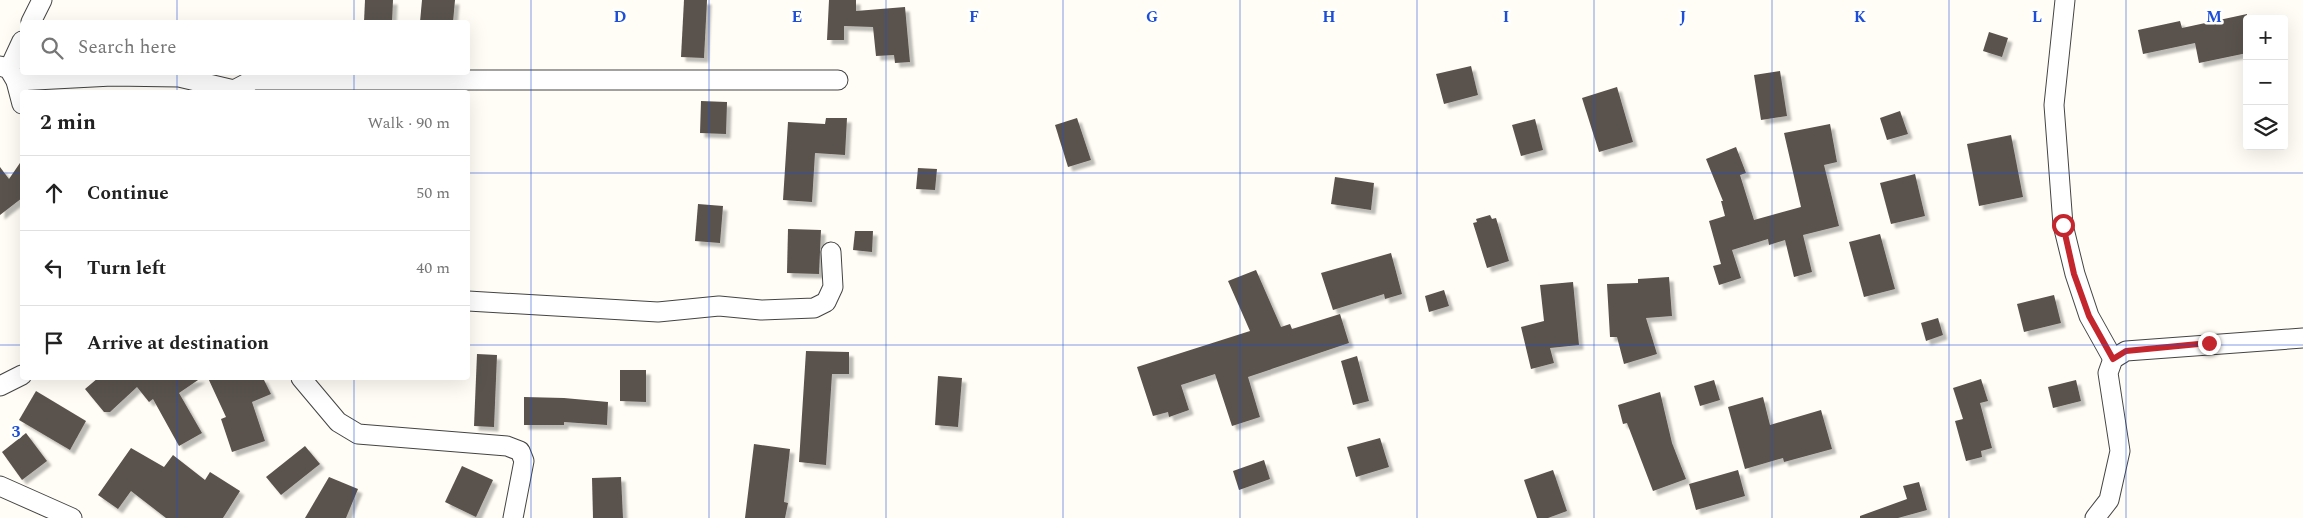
<!DOCTYPE html>
<html lang="en">
<head>
<meta charset="utf-8">
<style>
	body { margin:0; font-family:Spectral,serif; background:#f6f6f6; color:#222 }
	.controls { position:absolute; right:15px; top:15px; display:grid; overflow:hidden; border-radius:5px; box-shadow:0 5px 20px #0002 }
	.controls button { width:45px; height:45px; display:grid; place-items:center; padding:0; border:0; border-bottom:1px solid #e0e0e0; background:#fff; color:#222; font:25px sans-serif }
	.stop { position:absolute; width:15px; height:15px; margin:-11px; border:4px solid #c4262e; border-radius:50%; background:#fff }
	.stop.end { background:#c4262e; border-color:#fff; box-shadow:0 1px 5px #0008 }
	.list { margin:0; padding:0; list-style:none }
	h2 { display:flex; justify-content:space-between; align-items:center; height:65px; margin:0; padding:0 20px; font-size:21px }
	h2 small { font-size:16px; font-weight:400; color:#767676 }
	.list li { display:grid; grid-template-columns:32px 1fr auto; gap:15px; align-items:center; box-sizing:border-box; height:75px; padding:0 20px; border-top:1px solid #e0e0e0 }
	.list b { display:block; font-size:19px; white-space:nowrap }
	.list em { font-size:16px; font-style:normal; color:#767676 }
	.icon { flex:none; width:28px; height:28px; fill:none; stroke:currentColor; stroke-width:2; stroke-linecap:round; stroke-linejoin:round }
	.map { position:relative; flex:none; width:2303px; height:518px; overflow:hidden }
	.search { position:absolute; background:#fff; box-shadow:0 5px 20px #0002; left:20px; top:20px; width:450px; height:55px; display:flex; align-items:center; gap:12px; box-sizing:border-box; padding:0 18px; border-radius:5px; color:#767676; font-size:19px }
	.panel { position:absolute; background:#fff; box-shadow:0 5px 20px #0002; left:20px; top:90px; width:450px; height:290px; border-radius:5px }
	.map>svg:first-child { display:block }
</style>
</head>
<body>
<div class="map">
<svg width="2303" height="518" viewBox="0 0 2303 518">
	<defs>
		<filter id="shadow"><feDropShadow dx="4.5" dy="4.5" stdDeviation="1" flood-color="#0004"/></filter>
	</defs>
	<rect width="100%" height="100%" fill="#fffdf5"/>
	<!-- building -->
	<g fill="#5a524d" filter="url(#shadow)">
		<path d="M 365,0 L 393,0 L 392,22 L 364,22 Z"/>
		<path d="M 422,0 L 455,0 L 453,22 L 420,22 Z"/>
		<path d="M 684,0 L 707,0 L 704,58 L 681,57 Z"/>
		<path d="M 829,0 L 856,0 L 856,11 L 905,7 L 910,62 L 895,63 L 894,55 L 876,56 L 873,27 L 844,26 L 844,40 L 827,40 Z"/>
		<path d="M 2247,14 L 2247,53 L 2199,63 L 2195,43 L 2143,54 L 2138,30 L 2180,21 L 2182,28 Z"/>
		<path d="M 1989,32 L 2008,38 L 2002,57 L 1983,51 Z"/>
		<path d="M 1471,66 L 1478,95 L 1444,104 L 1436,74 Z"/>
		<path d="M 1780,71 L 1787,116 L 1761,120 L 1754,75 Z"/>
		<path d="M 1617,87 L 1633,142 L 1599,152 L 1582,98 Z"/>
		<path d="M 701,101 L 727,102 L 726,134 L 700,133 Z"/>
		<path d="M 1900,111 L 1908,134 L 1887,140 L 1880,118 Z"/>
		<path d="M 826,118 L 847,118 L 845,155 L 815,153 L 812,202 L 783,200 L 788,122 L 825,124 Z"/>
		<path d="M 1077,118 L 1091,160 L 1068,167 L 1055,125 Z"/>
		<path d="M 1535,119 L 1543,150 L 1521,156 L 1512,125 Z"/>
		<path d="M 1830,124 L 1837,162 L 1824,165 L 1839,226 L 1803,235 L 1812,272 L 1794,277 L 1785,240 L 1769,245 L 1768,239 L 1732,250 L 1741,278 L 1719,285 L 1713,266 L 1721,264 L 1709,221 L 1725,216 L 1721,201 L 1723,201 L 1706,159 L 1736,147 L 1746,173 L 1740,175 L 1754,220 L 1801,207 L 1784,133 Z"/>
		<path d="M 2011,135 L 2023,197 L 1979,206 L 1967,144 Z"/>
		<path d="M 22,160 L 22,198 L 0,215 L 0,167 L 9,179 Z"/>
		<path d="M 918,168 L 937,169 L 935,190 L 916,189 Z"/>
		<path d="M 1915,174 L 1925,216 L 1891,224 L 1880,183 Z"/>
		<path d="M 1335,177 L 1374,183 L 1371,210 L 1331,204 Z"/>
		<path d="M 698,204 L 723,206 L 720,243 L 695,241 Z"/>
		<path d="M 1490,215 L 1492,219 L 1496,218 L 1509,261 L 1487,268 L 1473,223 L 1477,222 L 1476,219 Z"/>
		<path d="M 788,229 L 821,230 L 819,274 L 787,273 Z"/>
		<path d="M 855,231 L 873,231 L 872,252 L 853,250 Z"/>
		<path d="M 1880,234 L 1895,289 L 1864,297 L 1849,242 Z"/>
		<path d="M 1391,253 L 1402,294 L 1385,299 L 1384,294 L 1333,310 L 1321,273 Z"/>
		<path d="M 1256,270 L 1281,327 L 1290,324 L 1292,329 L 1340,314 L 1349,343 L 1248,377 L 1260,417 L 1232,426 L 1215,374 L 1181,385 L 1189,410 L 1169,417 L 1168,412 L 1153,416 L 1137,367 L 1250,331 L 1228,281 Z"/>
		<path d="M 1669,277 L 1672,316 L 1646,318 L 1657,354 L 1624,364 L 1617,337 L 1610,337 L 1607,284 L 1638,283 L 1638,279 Z"/>
		<path d="M 1573,282 L 1579,345 L 1550,348 L 1554,363 L 1531,369 L 1521,327 L 1544,321 L 1540,285 Z"/>
		<path d="M 1444,290 L 1449,306 L 1429,312 L 1425,296 Z"/>
		<path d="M 2054,295 L 2061,323 L 2024,332 L 2017,304 Z"/>
		<path d="M 1938,318 L 1943,335 L 1926,341 L 1921,323 Z"/>
		<path d="M 806,351 L 849,352 L 849,374 L 832,374 L 826,465 L 799,462 Z"/>
		<path d="M 477,354 L 497,355 L 494,427 L 474,426 Z"/>
		<path d="M 1357,356 L 1369,401 L 1353,405 L 1341,361 Z"/>
		<path d="M 620,370 L 646,370 L 646,402 L 620,401 Z"/>
		<path d="M 938,376 L 962,378 L 958,427 L 935,425 Z"/>
		<path d="M 98,378 L 201,378 L 179,393 L 202,433 L 179,446 L 153,399 L 149,402 L 137,387 L 110,412 L 104,412 L 85,389 Z"/>
		<path d="M 208,378 L 263,378 L 271,394 L 252,402 L 265,441 L 232,452 L 221,419 L 226,417 Z"/>
		<path d="M 1981,379 L 1988,401 L 1980,403 L 1992,448 L 1981,451 L 1982,457 L 1966,461 L 1955,421 L 1963,419 L 1953,388 Z"/>
		<path d="M 1714,380 L 1720,400 L 1700,406 L 1694,386 Z"/>
		<path d="M 2076,380 L 2081,401 L 2053,408 L 2048,387 Z"/>
		<path d="M 36,391 L 86,421 L 70,450 L 19,420 Z"/>
		<path d="M 1660,392 L 1672,443 L 1686,479 L 1653,491 L 1627,423 L 1623,424 L 1618,405 Z"/>
		<path d="M 524,397 L 564,398 L 608,402 L 607,425 L 564,422 L 564,425 L 524,425 Z"/>
		<path d="M 1763,397 L 1770,425 L 1821,410 L 1832,449 L 1784,462 L 1783,458 L 1745,469 L 1728,407 Z"/>
		<path d="M 26,433 L 47,461 L 22,480 L 2,452 Z"/>
		<path d="M 1380,438 L 1389,467 L 1356,477 L 1347,447 Z"/>
		<path d="M 754,444 L 790,449 L 784,502 L 788,503 L 785,518 L 745,518 Z"/>
		<path d="M 305,446 L 320,464 L 281,495 L 266,477 Z"/>
		<path d="M 131,448 L 164,467 L 173,455 L 205,480 L 210,472 L 240,491 L 223,518 L 166,518 L 131,491 L 118,509 L 98,495 Z"/>
		<path d="M 1264,460 L 1270,479 L 1239,490 L 1233,471 Z"/>
		<path d="M 462,466 L 493,480 L 476,517 L 445,502 Z"/>
		<path d="M 1553,470 L 1567,511 L 1548,518 L 1537,518 L 1524,480 Z"/>
		<path d="M 1738,470 L 1745,496 L 1696,510 L 1689,484 Z"/>
		<path d="M 329,477 L 358,489 L 346,518 L 305,518 Z"/>
		<path d="M 621,477 L 623,518 L 593,518 L 592,478 Z"/>
		<path d="M 1919,482 L 1927,510 L 1898,518 L 1860,518 L 1860,516 L 1907,499 L 1903,486 Z"/>
	</g>
	<g fill="none" stroke-linecap="round" stroke-linejoin="round">
		<defs>
			<g id="minor">
				<path d="M 2065,0 L 2054,105 L 2063,225 L 2075,274 L 2089,316 L 2113,359"/>
				<path d="M 31,22 L 42,0"/>
				<path d="M 0,66 L 9,69 L 16,81 L 22,104"/>
				<path d="M 9,69 L 22,41"/>
				<path d="M 16,81 L 112,76 L 179,77 L 234,90"/>
				<path d="M 232,92 L 234,90 L 253,80 L 838,80"/>
				<path d="M 468,301 L 658,312 L 719,306 L 761,310 L 814,308 L 826,302 L 833,287 L 831,252"/>
				<path d="M 301,378 L 338,422 L 358,434 L 507,446 L 520,451 L 524,461 L 513,518"/>
				<path d="M 0,386 L 22,375"/>
				<path d="M 0,486 L 72,518"/>
				<path d="M 2095,518 L 2109,500 L 2120,451 L 2108,373 L 2113,359 L 2126,351 L 2303,338"/>
			</g>
		</defs>
		<!-- minor casing -->
		<use href="#minor" stroke="#444" stroke-width="21"/>
		<!-- minor -->
		<use href="#minor" stroke="#fff" stroke-width="19"/>
	</g>
	<g fill="none" stroke-linecap="round" stroke-linejoin="round">
		<!-- route -->
		<path stroke="#c4262e" stroke-width="6" d="M 2063,225 L 2074,274 L 2089,316 L 2113,359 L 2126,351 L 2209,343"/>
	</g>
	<!-- grid -->
	<path fill="none" stroke="#1d4ed8" stroke-width="1" stroke-opacity="0.55" d="M 177,0 L 177,22M 354,0 L 354,22M 531,0 L 531,518M 709,0 L 709,518M 886,0 L 886,518M 1063,0 L 1063,518M 1240,0 L 1240,518M 1417,0 L 1417,518M 1594,0 L 1594,518M 1772,0 L 1772,518M 1949,0 L 1949,518M 2126,0 L 2126,518M 177,72 L 177,92M 354,72 L 354,92M 0,173 L 22,173M 468,173 L 2303,173M 0,345 L 22,345M 468,345 L 2303,345M 177,378 L 177,518M 354,378 L 354,518"/>
	<g font-size="16" text-anchor="middle" font-weight="bold" fill="#1d4ed8" stroke="#fff" stroke-width="5" stroke-linejoin="round" paint-order="stroke">
		<text x="620" y="22">D</text>
		<text x="797" y="22">E</text>
		<text x="974" y="22">F</text>
		<text x="1152" y="22">G</text>
		<text x="1329" y="22">H</text>
		<text x="1506" y="22">I</text>
		<text x="1683" y="22">J</text>
		<text x="1860" y="22">K</text>
		<text x="2037" y="22">L</text>
		<text x="2214" y="22">M</text>
		<text x="16" y="437">3</text>
	</g>
</svg>
<div class="controls">
<button>+</button>
<button>−</button>
<button><svg class="icon" aria-label="layers" viewBox="0 0 24 24"><path d="M12 4l9 5-9 5-9-5zM3 14l9 5 9-5"/></svg></button>
</div>
<div class="stop" style="left:2063px;top:225px"></div>
<div class="stop end" style="left:2209px;top:343px"></div>
<div class="search"><svg class="icon" aria-label="search" viewBox="0 0 24 24"><circle cx="10" cy="10" r="6"/><path d="M15 15l6 6"/></svg>Search here</div>
<section class="panel">
<h2>2 min<small>Walk · 90 m</small></h2>
<ul class="list">
<li><svg class="icon" aria-label="ahead" viewBox="0 0 24 24"><path d="M12 20V5M6 11l6-6 6 6"/></svg><div><b>Continue</b></div><em>50 m</em></li>
<li><svg class="icon" aria-label="left" viewBox="0 0 24 24"><path d="M17 20v-9H6M10 6l-5 5 5 5"/></svg><div><b>Turn left</b></div><em>40 m</em></li>
<li><svg class="icon" aria-label="arrive" viewBox="0 0 24 24"><path d="M6 21V4h12l-3 4 3 4H6"/></svg><div><b>Arrive at destination</b></div></li>
</ul>
</section>
</div>
</body>
</html>
